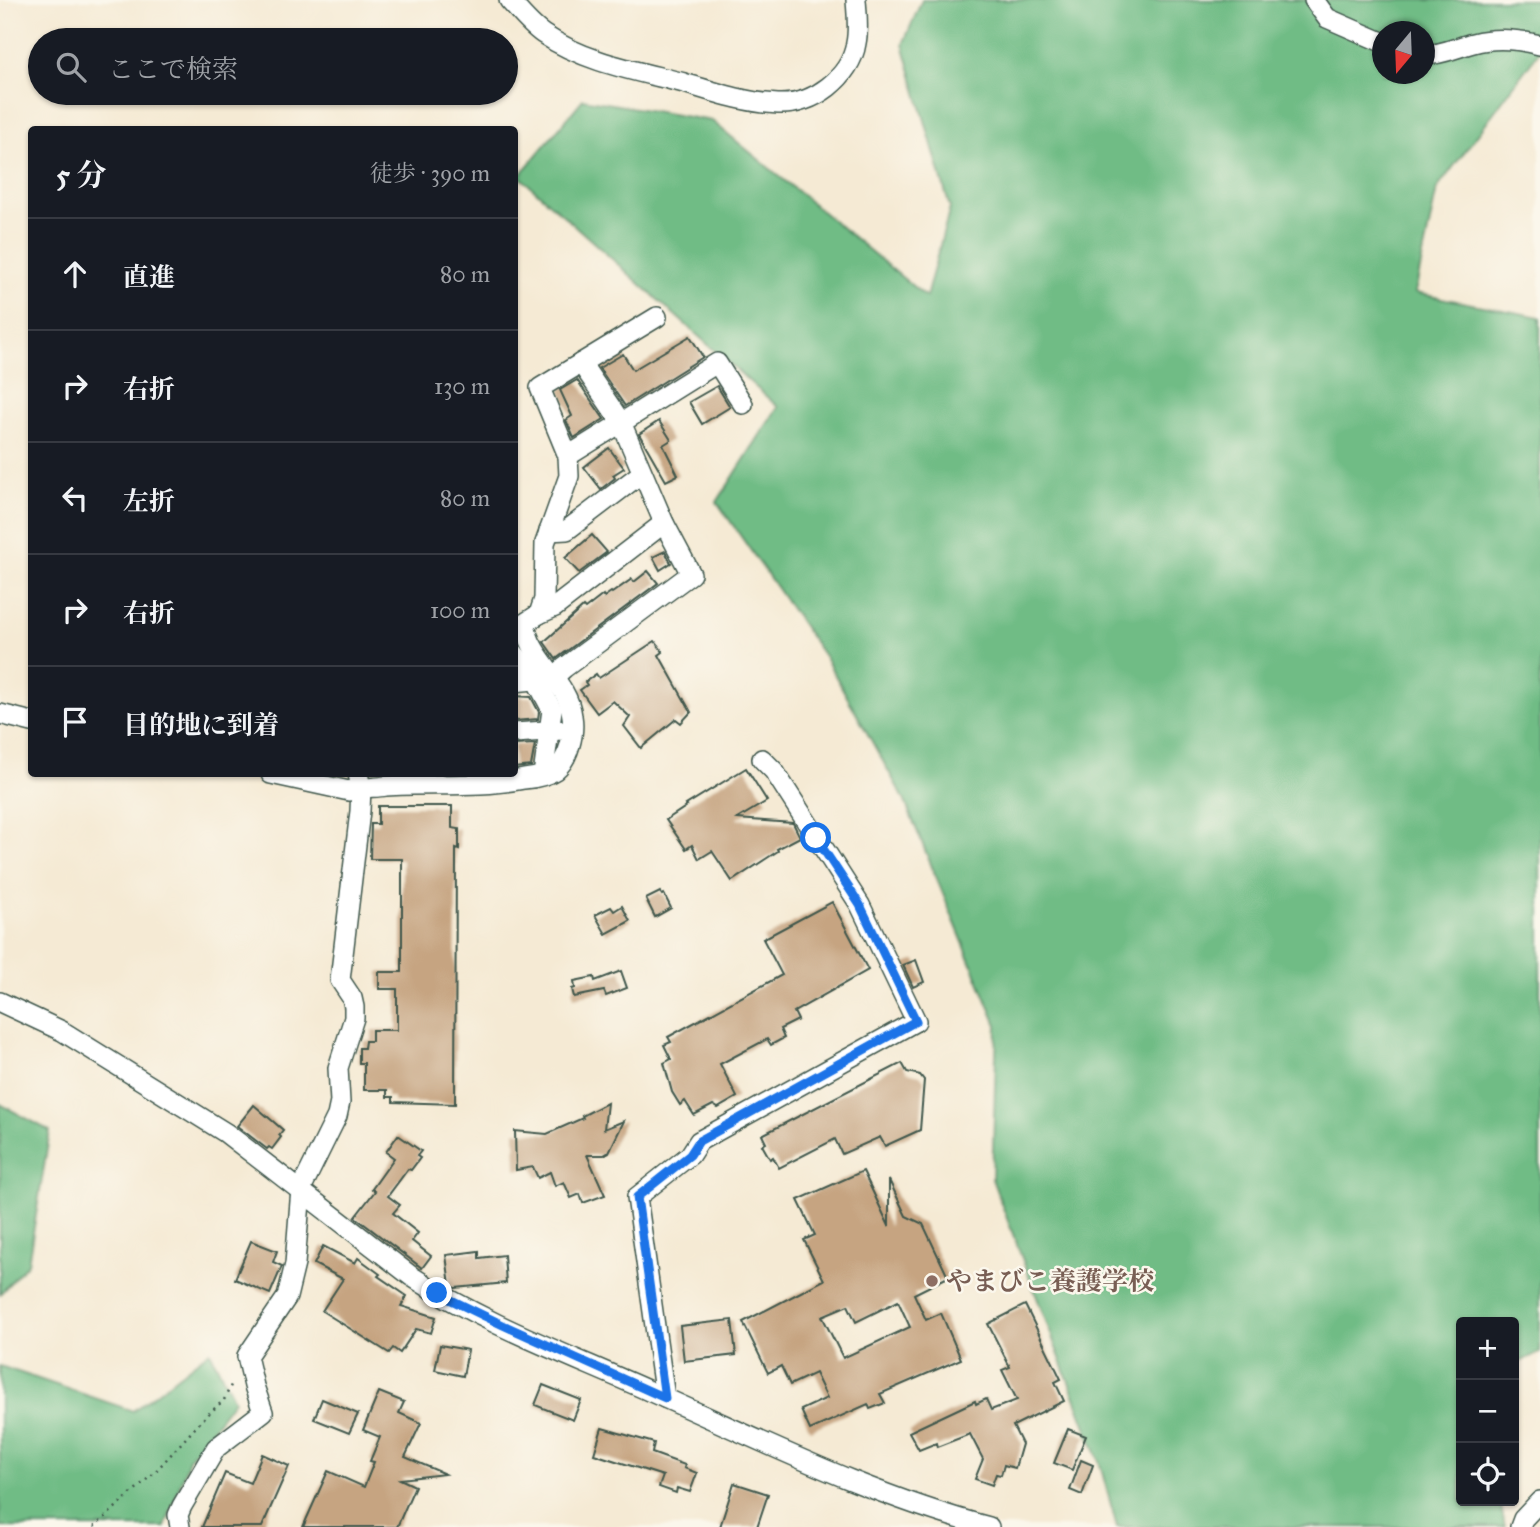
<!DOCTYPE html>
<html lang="ja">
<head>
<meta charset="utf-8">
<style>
	body { margin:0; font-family:"IM FELL Great Primer","Noto Serif JP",serif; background:#242831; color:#f1f3f6 }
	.controls { position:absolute; right:21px; bottom:21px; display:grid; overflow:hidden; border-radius:7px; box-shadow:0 2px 5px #0004 }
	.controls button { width:63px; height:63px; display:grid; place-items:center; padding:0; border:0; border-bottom:2px solid #363941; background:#171b24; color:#f1f3f6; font:35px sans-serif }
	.compass { position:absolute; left:1372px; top:21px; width:63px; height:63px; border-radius:50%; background:#171b24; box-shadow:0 2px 5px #0004; rotate:199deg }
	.stop { position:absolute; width:21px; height:21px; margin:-16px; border:5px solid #1a73e8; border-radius:50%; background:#fff }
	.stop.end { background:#1a73e8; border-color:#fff; box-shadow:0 2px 7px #0008 }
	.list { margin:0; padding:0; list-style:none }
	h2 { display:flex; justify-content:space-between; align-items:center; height:91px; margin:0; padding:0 28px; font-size:30px }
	h2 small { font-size:23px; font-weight:400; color:#9ea1a6 }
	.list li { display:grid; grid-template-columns:46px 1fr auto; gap:21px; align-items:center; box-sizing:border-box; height:112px; padding:0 28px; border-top:2px solid #363941 }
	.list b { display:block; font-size:26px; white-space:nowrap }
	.list em { font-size:23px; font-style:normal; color:#9ea1a6 }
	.icon { flex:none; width:38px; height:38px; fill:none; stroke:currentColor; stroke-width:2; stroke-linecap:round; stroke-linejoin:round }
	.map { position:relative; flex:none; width:1540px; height:1527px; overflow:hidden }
	.search { position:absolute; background:#171b24; box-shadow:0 2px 5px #0004; left:28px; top:28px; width:490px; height:77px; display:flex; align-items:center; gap:18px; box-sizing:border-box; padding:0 24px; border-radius:38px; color:#9ea1a6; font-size:26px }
	.panel { position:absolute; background:#171b24; box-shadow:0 2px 5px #0004; left:28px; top:126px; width:490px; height:651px; border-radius:7px }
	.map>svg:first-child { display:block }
</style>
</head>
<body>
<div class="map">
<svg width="1540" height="1527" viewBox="0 0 1540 1527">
	<rect width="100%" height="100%" fill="#fbf7ec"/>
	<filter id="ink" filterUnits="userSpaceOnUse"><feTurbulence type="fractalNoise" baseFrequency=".0143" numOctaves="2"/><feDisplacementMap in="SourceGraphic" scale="14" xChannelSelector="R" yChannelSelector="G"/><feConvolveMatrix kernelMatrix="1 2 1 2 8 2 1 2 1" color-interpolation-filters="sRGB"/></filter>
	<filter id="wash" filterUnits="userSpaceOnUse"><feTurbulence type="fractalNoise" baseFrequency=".00686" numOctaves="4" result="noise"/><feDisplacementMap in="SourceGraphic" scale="28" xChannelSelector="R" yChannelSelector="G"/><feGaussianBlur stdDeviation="1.57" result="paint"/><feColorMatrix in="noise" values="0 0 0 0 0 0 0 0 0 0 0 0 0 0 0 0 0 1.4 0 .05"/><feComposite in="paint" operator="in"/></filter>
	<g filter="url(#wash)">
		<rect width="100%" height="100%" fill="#f5ead4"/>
		<!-- forest -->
		<g fill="#6fbc85" stroke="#477c5c" stroke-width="2" fill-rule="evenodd">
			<path d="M 922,0 L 1540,0 L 1540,50 L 1437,189 L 1415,293 L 1540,317 L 1540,1352 L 1514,1365 L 1514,1322 L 1461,1322 L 1461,1501 L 1500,1501 L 1505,1527 L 1117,1527 L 1099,1461 L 992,1179 L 997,1025 L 904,799 L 826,659 L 717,502 L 778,407 L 519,176 L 583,99 L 712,121 L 926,297 L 950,208 L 903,44 ZM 1382,32 L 1424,32 L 1424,74 L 1382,74 Z"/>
			<path d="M 0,1104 L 50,1131 L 28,1263 L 0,1294 Z"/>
			<path d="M 210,1351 L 234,1400 L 189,1459 L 165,1527 L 0,1527 L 0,1366 L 133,1411 Z"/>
		</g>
		<g id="blocks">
			<!-- building -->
			<g fill="#c6a481" fill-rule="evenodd">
				<path d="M 690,336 L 703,357 L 625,406 L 599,368 L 623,354 L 633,370 Z"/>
				<path d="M 577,380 L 604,419 L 574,438 L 566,420 L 572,416 L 560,390 Z"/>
				<path d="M 717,386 L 730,407 L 702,424 L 689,402 Z"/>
				<path d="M 659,421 L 671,440 L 663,445 L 678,475 L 666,481 L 639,434 Z"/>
				<path d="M 609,448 L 624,468 L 613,475 L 615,478 L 601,489 L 584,467 Z"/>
				<path d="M 592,535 L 607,552 L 579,573 L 565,558 Z"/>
				<path d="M 665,551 L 671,563 L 660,570 L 653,557 Z"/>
				<path d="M 648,571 L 658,583 L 556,659 L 544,642 L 583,607 L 585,609 L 603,595 L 604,597 L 611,592 L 612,593 L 632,579 L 634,582 Z"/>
				<path d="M 655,641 L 663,652 L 659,655 L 691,712 L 681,723 L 676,719 L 641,748 L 624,726 L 630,717 L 613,701 L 597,713 L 580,690 L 587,685 L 585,682 L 596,674 L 599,678 Z"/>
				<path d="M 514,696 L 531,697 L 539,712 L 538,719 L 514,721 Z"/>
				<path d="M 535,744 L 531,766 L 514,768 L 514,745 Z"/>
				<path d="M 746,768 L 767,801 L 737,819 L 793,823 L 800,837 L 777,849 L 778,851 L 732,881 L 712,851 L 699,859 L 692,845 L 686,849 L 666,820 L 687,806 L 686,805 Z"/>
				<path d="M 378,806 L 452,806 L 452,828 L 459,829 L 459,849 L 456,848 L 455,1104 L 393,1102 L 393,1097 L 387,1097 L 387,1090 L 364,1090 L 364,1063 L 359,1063 L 359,1048 L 364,1048 L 365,1041 L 372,1041 L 372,1030 L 397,1030 L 397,989 L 379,989 L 379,972 L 402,972 L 402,859 L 370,859 L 371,824 L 378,824 Z"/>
				<path d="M 660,892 L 662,895 L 664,894 L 671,908 L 655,917 L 646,899 Z"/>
				<path d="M 832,902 L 868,970 L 794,1012 L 798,1020 L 780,1029 L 784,1038 L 771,1045 L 767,1039 L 720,1064 L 737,1097 L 718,1108 L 713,1105 L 694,1115 L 685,1101 L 680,1105 L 672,1092 L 664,1063 L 671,1059 L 664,1045 L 671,1042 L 668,1037 L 782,975 L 763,939 Z"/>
				<path d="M 622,906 L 630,921 L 606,934 L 595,915 L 611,907 L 614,911 Z"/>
				<path d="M 916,960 L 924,982 L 913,987 L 903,965 Z"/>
				<path d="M 621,971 L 627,988 L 606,996 L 604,991 L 574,997 L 572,989 L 575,988 L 574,981 L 594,977 L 595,981 Z"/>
				<path d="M 902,1063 L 907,1072 L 920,1075 L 924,1080 L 920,1130 L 885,1146 L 880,1137 L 842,1154 L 835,1139 L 779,1168 L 773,1157 L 770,1159 L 762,1145 L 766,1143 L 762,1135 Z"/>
				<path d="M 607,1103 L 604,1129 L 624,1121 L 609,1152 L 604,1155 L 587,1155 L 605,1195 L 583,1203 L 580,1194 L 571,1198 L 564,1182 L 555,1186 L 550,1172 L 538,1178 L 533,1167 L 516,1170 L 515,1131 L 547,1134 L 583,1118 L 582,1116 Z"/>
				<path d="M 254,1105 L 283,1130 L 279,1135 L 281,1137 L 272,1149 L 269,1147 L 267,1149 L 237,1126 Z"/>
				<path d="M 398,1135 L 421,1151 L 417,1156 L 420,1158 L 411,1170 L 408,1169 L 388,1196 L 400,1205 L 393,1213 L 418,1233 L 412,1241 L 431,1256 L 422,1268 L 355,1217 L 375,1191 L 372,1189 L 394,1158 L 386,1152 Z"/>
				<path d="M 863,1171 L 889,1226 L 889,1180 L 906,1216 L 923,1224 L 948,1277 L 914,1294 L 926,1320 L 941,1313 L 961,1359 L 880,1394 L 885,1403 L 870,1409 L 868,1404 L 810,1430 L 801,1410 L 827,1398 L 815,1373 L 790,1385 L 781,1366 L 768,1373 L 743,1322 L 824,1280 L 804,1240 L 815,1235 L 798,1200 ZM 898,1301 L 910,1327 L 843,1358 L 822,1316 L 848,1305 L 856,1322 Z"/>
				<path d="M 251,1241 L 277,1251 L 273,1262 L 282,1266 L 270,1294 L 235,1279 Z"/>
				<path d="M 323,1246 L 355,1263 L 358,1258 L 380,1274 L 378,1276 L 407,1296 L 401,1306 L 436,1317 L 431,1333 L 416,1329 L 400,1353 L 393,1348 L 389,1353 L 322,1311 L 343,1279 L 314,1264 Z"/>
				<path d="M 479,1251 L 479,1258 L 504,1255 L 506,1283 L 455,1288 L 450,1285 L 446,1255 Z"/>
				<path d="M 1025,1305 L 1061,1379 L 1055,1382 L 1064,1401 L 1013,1426 L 1022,1444 L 1015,1468 L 1004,1465 L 1001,1475 L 996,1474 L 992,1485 L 975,1479 L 983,1459 L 970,1434 L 937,1447 L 936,1443 L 919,1450 L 909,1432 L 975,1401 L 976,1404 L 986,1399 L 991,1410 L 1017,1400 L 1002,1370 L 1010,1367 L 988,1324 Z"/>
				<path d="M 732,1320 L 736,1355 L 684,1361 L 680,1326 Z"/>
				<path d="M 440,1345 L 468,1350 L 463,1376 L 435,1370 Z"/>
				<path d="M 543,1385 L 581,1400 L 573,1420 L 535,1405 Z"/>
				<path d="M 379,1392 L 404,1402 L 399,1413 L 421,1423 L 405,1457 L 445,1474 L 400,1479 L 415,1486 L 397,1527 L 303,1527 L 328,1471 L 364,1487 L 374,1462 L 370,1461 L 380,1437 L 363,1430 Z"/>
				<path d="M 322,1399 L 358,1414 L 349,1433 L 314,1419 Z"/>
				<path d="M 602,1428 L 654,1443 L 652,1453 L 685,1465 L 684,1468 L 697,1473 L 690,1492 L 677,1488 L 676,1493 L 659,1487 L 663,1476 L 594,1454 Z"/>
				<path d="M 1068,1429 L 1086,1436 L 1072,1470 L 1054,1463 Z"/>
				<path d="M 262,1454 L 289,1466 L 262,1527 L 202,1527 L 225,1473 L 250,1483 Z"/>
				<path d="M 1081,1460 L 1093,1465 L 1082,1495 L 1070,1490 Z"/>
				<path d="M 734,1483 L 768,1494 L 757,1527 L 720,1527 Z"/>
			</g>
		</g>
	</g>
	<g filter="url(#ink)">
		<use href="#blocks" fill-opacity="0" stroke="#3f574c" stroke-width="2"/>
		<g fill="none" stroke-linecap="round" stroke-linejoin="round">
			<defs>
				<g id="minor">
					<path d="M 509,0 C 519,11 530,25 543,34 C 584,62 637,71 684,83 C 714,92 747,103 778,104 C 813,106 851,77 856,43 C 859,29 857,14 856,0"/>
					<path d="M 1314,0 L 1327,18 L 1382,42"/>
					<path d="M 1424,55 C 1442,55 1457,47 1473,43 C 1496,37 1517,39 1540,45"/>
					<path d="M 568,456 L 717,363 L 743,404"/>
					<path d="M 549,531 L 567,530 L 642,473"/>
					<path d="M 539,614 L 555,607 L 664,523"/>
					<path d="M 514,653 L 536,680 L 552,710 L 543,775"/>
					<path d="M 514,682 L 553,678 L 564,668 L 691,574 L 664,523 L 621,422 L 581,363"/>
					<path d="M 0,714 L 32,722"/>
					<path d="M 514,733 L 562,730"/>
					<path d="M 271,774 L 349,791 C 362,787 373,788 386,786 C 432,783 479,788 524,779 C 535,778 546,776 555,770 C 569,759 575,733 572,716 C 568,681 529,659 525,623 L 539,614 L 544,599 L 545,543 L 569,476 L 568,456 L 540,388 L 657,317"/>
					<path d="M 0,1002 L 62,1031 L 226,1133 L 411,1276 C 484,1324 569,1355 649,1391 C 760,1440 871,1496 989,1527"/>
					<path d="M 665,1398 L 637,1197 L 690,1155 L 699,1141 L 916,1021 L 860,905 L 774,771 L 762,759"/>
					<path d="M 180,1527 L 178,1515 L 182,1506 L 216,1448 L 263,1412 L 254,1386 L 247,1356 L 287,1297 L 295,1264 L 301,1189 L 337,1116 L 340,1102 L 338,1068 L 354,1018 L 354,1007 L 352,998 L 340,980 L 360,811 L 361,787 L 358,774"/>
					<path d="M 1520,1527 L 1523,1519 L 1540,1501"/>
				</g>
			</defs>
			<!-- minor casing -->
			<use href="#minor" stroke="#3f574c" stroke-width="22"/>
			<!-- path -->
			<path stroke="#3f574c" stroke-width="2.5" stroke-dasharray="2 5" stroke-linecap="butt" d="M 94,1527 L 154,1473 L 205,1417 L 224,1400 L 233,1381"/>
			<!-- minor -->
			<use href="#minor" stroke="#fff" stroke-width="19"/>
		</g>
	</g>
	<g fill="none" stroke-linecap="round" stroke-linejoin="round" filter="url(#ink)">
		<!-- route -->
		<path stroke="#1a73e8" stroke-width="9" d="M 437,1293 L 503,1325 L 665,1398 L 637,1197 L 690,1155 L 699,1141 L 916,1021 L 860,905 L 816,838"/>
	</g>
	<!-- markers -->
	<circle fill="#8d6e63" stroke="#fbf7ec" stroke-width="2.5" cx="932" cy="1281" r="7"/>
	<g text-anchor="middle" stroke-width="5" stroke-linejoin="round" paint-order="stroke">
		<!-- education labels -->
		<g font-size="26" font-weight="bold" fill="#785e54" stroke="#fbf7ec" text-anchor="start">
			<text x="946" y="1290">やまびこ養護学校</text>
		</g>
	</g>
</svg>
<div class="controls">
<button>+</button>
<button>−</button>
<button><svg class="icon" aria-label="locate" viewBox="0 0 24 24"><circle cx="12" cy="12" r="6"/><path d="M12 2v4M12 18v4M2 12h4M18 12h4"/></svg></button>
</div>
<svg class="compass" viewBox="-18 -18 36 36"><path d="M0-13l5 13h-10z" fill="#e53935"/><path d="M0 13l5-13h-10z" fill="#9ea1a6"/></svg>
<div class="stop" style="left:816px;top:838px"></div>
<div class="stop end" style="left:437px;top:1293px"></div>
<div class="search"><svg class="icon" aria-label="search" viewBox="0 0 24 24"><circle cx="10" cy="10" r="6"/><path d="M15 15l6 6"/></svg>ここで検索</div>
<section class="panel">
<h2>5 分<small>徒歩 · 390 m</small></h2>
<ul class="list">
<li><svg class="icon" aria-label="ahead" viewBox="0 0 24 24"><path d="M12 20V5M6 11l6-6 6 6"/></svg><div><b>直進</b></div><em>80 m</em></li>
<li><svg class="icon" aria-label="right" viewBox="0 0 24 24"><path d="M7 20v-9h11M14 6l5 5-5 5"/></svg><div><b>右折</b></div><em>130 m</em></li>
<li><svg class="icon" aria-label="left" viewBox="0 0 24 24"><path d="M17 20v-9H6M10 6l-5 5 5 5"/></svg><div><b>左折</b></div><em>80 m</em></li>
<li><svg class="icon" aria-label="right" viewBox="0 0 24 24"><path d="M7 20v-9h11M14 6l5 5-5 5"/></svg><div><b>右折</b></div><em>100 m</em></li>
<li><svg class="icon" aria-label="arrive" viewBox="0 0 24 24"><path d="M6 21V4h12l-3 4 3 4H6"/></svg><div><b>目的地に到着</b></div></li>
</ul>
</section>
</div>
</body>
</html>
